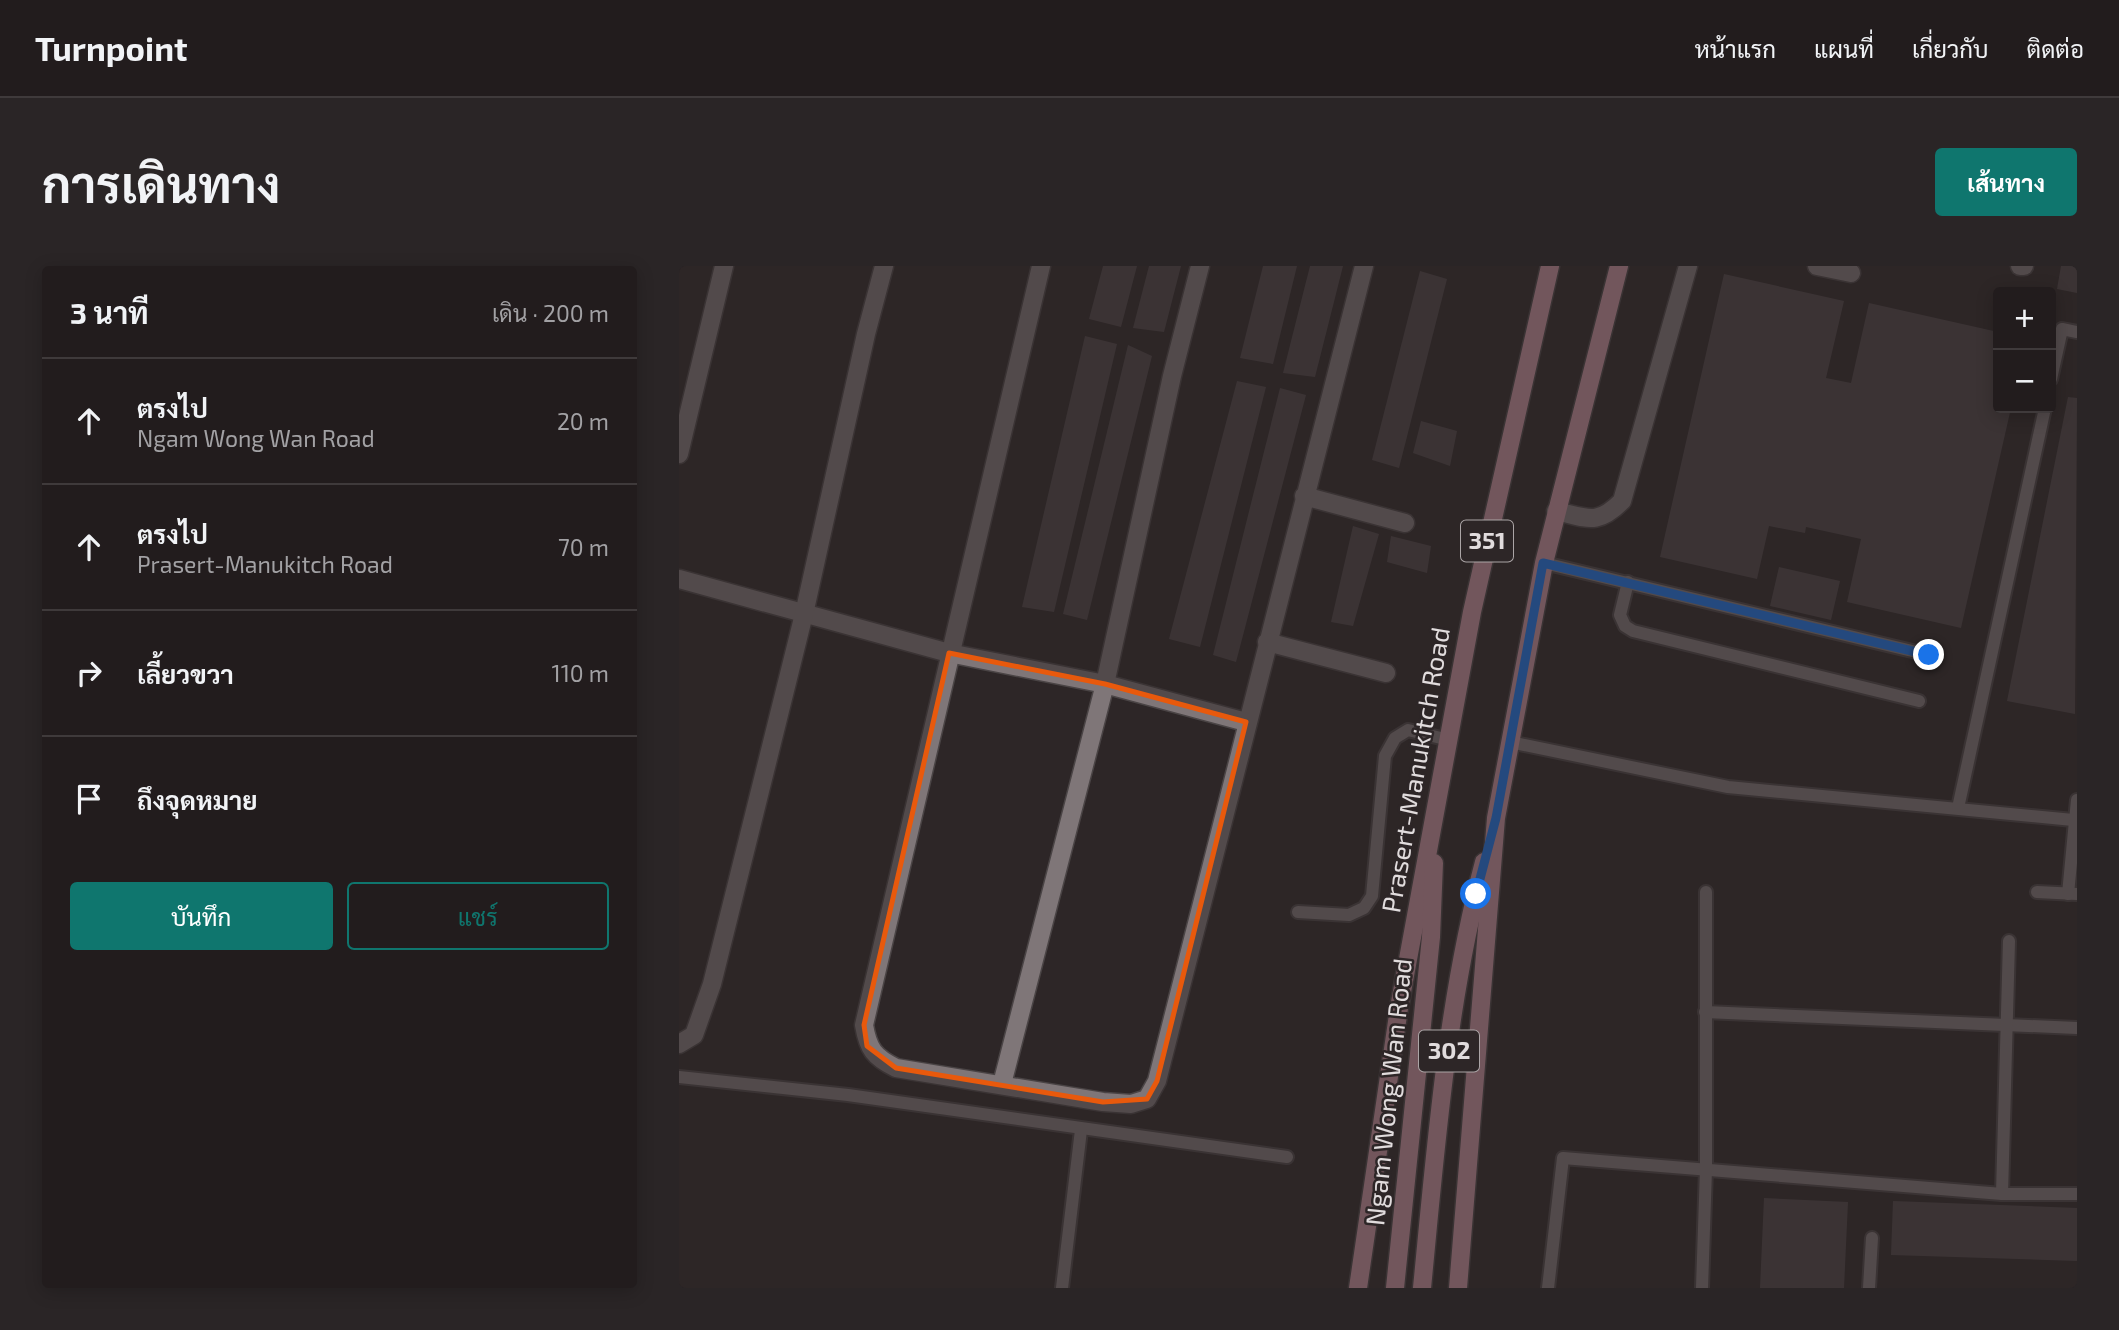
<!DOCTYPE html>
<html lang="th">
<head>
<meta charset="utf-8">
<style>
	body { margin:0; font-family:"Exo 2",Sarabun,sans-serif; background:#2a2526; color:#f1f3f6 }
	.controls { position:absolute; right:21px; top:21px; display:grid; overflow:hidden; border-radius:7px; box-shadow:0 4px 18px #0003 }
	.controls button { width:63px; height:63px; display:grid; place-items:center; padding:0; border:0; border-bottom:2px solid #3f3a3b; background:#221c1d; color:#f1f3f6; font:35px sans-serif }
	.stop { position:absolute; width:21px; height:21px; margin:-16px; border:5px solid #1a73e8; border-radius:50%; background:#fff }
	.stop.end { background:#1a73e8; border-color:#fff; box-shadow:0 2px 7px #0008 }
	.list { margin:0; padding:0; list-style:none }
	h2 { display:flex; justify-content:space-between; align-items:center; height:91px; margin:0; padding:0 28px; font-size:30px }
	h2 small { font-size:23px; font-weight:400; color:#a2a1a4 }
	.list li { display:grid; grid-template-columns:46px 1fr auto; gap:21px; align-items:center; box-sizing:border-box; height:126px; padding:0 28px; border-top:2px solid #3f3a3b }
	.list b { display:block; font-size:26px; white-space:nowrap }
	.list p { margin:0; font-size:23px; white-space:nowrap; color:#a2a1a4 }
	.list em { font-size:23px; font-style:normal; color:#a2a1a4 }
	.actions { display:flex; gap:14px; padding:21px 28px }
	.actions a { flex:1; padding:16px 0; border:2px solid #0f766e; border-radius:7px; text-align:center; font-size:24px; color:#0f766e }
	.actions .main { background:#0f766e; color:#fff }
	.icon { flex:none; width:38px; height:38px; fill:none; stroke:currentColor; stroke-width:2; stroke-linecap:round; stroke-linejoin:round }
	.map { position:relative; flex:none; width:1398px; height:1022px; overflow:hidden; border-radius:7px }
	header { display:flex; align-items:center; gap:42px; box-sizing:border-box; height:98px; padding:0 35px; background:#221c1d; border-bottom:2px solid #3f3a3b }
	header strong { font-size:33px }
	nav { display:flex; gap:38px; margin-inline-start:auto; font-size:24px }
	.intro { display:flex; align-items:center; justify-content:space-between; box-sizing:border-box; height:168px; padding:0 42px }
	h1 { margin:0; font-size:49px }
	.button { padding:18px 32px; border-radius:7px; background:#0f766e; color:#fff; font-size:24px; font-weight:700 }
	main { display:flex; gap:42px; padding:0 42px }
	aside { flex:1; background:#221c1d; border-radius:7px; box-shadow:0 4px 18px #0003 }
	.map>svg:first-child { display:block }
</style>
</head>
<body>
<header>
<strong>Turnpoint</strong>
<nav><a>หน้าแรก</a><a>แผนที่</a><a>เกี่ยวกับ</a><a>ติดต่อ</a></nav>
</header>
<div class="intro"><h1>การเดินทาง</h1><a class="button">เส้นทาง</a></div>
<main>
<aside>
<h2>3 นาที<small>เดิน · 200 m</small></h2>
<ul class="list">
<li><svg class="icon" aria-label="ahead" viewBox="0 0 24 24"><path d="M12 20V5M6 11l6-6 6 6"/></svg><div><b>ตรงไป</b><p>Ngam Wong Wan Road</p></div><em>20 m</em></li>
<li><svg class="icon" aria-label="ahead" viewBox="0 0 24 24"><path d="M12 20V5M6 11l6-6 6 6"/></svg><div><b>ตรงไป</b><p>Prasert-Manukitch Road</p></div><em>70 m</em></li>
<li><svg class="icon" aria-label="right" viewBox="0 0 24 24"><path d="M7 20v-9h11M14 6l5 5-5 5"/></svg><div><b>เลี้ยวขวา</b></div><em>110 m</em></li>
<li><svg class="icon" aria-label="arrive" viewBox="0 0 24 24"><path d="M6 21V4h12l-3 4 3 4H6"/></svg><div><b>ถึงจุดหมาย</b></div></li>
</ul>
<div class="actions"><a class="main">บันทึก</a><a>แชร์</a></div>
</aside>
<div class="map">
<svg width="1398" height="1022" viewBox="0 0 1398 1022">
	<rect width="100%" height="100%" fill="#2d2627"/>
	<!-- building -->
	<g fill="#4c4446">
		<path d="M 424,0 L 458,0 L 442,61 L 410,53 Z"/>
		<path d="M 470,0 L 502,0 L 485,66 L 454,62 Z"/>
		<path d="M 584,0 L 618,0 L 594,98 L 561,92 Z"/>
		<path d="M 631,0 L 664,0 L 636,111 L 604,107 Z"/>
		<path d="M 1382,0 L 1398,0 L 1398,27 L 1378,23 Z"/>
		<path d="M 741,5 L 768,13 L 720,202 L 693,194 Z"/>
		<path d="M 1045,8 L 1165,35 L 1147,112 L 1172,117 L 1190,37 L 1319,66 L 1319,142 L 1332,142 L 1282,362 L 1168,336 L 1182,273 L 1127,261 L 1126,267 L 1090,260 L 1078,313 L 981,291 Z"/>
		<path d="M 406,70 L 438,78 L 375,346 L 343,341 Z"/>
		<path d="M 449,79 L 473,90 L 408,354 L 384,348 Z"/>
		<path d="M 558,115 L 587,121 L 521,381 L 490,373 Z"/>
		<path d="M 601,122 L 627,129 L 557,396 L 534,389 Z"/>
		<path d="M 1389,131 L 1398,132 L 1396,448 L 1328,435 Z"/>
		<path d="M 742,155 L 778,165 L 771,200 L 734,187 Z"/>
		<path d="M 674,260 L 700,268 L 674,360 L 652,356 Z"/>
		<path d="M 712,270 L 752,280 L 748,307 L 708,296 Z"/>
		<path d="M 1100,301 L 1161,315 L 1152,354 L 1091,340 Z"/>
		<path d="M 1085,932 L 1169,936 L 1165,1022 L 1081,1022 Z"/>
		<path d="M 1214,935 L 1398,942 L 1398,995 L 1212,989 Z"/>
	</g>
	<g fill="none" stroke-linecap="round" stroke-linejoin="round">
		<defs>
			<g id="lane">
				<path d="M 1372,113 L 1383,63 L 1398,66"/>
				<path d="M 865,297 L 1250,389"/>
				<path d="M 949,316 L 941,349 L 946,360 L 954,365 L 1240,435"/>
				<path d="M 831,476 L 1049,521 L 1394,554"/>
				<path d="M 1279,542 L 1366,142"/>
				<path d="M 1358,626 L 1398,628"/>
				<path d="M 1389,628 L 1398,534"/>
				<path d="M 619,646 L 670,649 L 685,642 L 693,630 L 706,490 L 716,472 L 729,464 L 770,474"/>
				<path d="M 1026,746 L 1398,762"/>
				<path d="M 0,811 L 169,829 L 608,891"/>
				<path d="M 1323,928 L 1330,675"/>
				<path d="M 383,1022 L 402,864"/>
				<path d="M 869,1022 L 884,892 L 1323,928 L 1398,928"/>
				<path d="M 1023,1022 L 1027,903 L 1027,626"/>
				<path d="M 1190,1022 L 1193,972"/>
			</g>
			<g id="street">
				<path d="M 362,0 L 185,759 C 189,783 195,791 217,802 L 424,836 L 452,838 L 468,833 L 478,815 L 685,0"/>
				<path d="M 1138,0 L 1172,7"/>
				<path d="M 1341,0 L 1345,0"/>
				<path d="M 0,188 L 45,0"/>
				<path d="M 625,230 L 726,257"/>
				<path d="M 877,245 C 909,252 918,260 943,235 L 1009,0"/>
				<path d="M 0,313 L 270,387 L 426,418 L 567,456"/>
				<path d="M 588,376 L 707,407"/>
				<path d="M 0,778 L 15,769 L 33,718 L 125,348 L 187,68 L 205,0"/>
				<path d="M 323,818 L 426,418 L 493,110 L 521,0"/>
			</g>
			<g id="primary">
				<path d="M 679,1022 L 720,742 L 793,346 L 871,0"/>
				<path d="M 716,1022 L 752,671 L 755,597"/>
				<path d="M 743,1022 C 757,879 768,735 805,596"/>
				<path d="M 779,1022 L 817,552 L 865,297 L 940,0"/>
			</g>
		</defs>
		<!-- lane casing -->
		<use href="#lane" stroke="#4a4445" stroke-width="16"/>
		<!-- street casing -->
		<use href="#street" stroke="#4a4445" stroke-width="21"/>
		<!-- primary casing -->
		<use href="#primary" stroke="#4a4445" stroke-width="21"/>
		<!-- lane -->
		<use href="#lane" stroke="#7f7678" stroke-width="12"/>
		<!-- street -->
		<use href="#street" stroke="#7f7678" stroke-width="18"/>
		<!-- primary -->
		<use href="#primary" stroke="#c6909e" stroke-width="18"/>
	</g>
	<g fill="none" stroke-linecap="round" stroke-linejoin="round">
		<!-- route -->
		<path stroke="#1a73e8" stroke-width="9" d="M 797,628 L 817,552 L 864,297 L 1250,389"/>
	</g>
	<!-- marked area -->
	<path d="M0 0H1398V1022H0ZM 270,387 L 426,418 L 567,456 L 478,815 L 468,833 L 424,836 L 217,802 L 188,780 L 185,759 Z" fill="#2d2627" fill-opacity=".55" fill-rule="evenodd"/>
	<path fill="none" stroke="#e8590c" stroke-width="5" stroke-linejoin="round" d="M 270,387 L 426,418 L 567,456 L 478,815 L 468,833 L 424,836 L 217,802 L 188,780 L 185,759 Z"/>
	<g text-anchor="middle" stroke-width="5" stroke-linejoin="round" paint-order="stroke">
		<!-- shield labels -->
		<g fill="#2d2627" stroke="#aba5a6" stroke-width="2">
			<rect x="782" y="254.5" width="52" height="41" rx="5"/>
			<rect x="740" y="764.5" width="60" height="41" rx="5"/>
		</g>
		<g font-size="24" font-weight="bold" fill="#e1dcdd">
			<text x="808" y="283">351</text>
			<text x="770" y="793">302</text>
		</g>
		<!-- street labels -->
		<g font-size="26" fill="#e1dcdd" stroke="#2d2627">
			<text transform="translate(737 504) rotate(-80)" y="9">Prasert-Manukitch Road</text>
			<text transform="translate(710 826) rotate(-84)" y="9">Ngam Wong Wan Road</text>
		</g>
	</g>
</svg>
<div class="controls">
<button>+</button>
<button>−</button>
</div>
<div class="stop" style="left:797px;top:628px"></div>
<div class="stop end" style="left:1250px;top:389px"></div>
</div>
</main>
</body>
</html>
